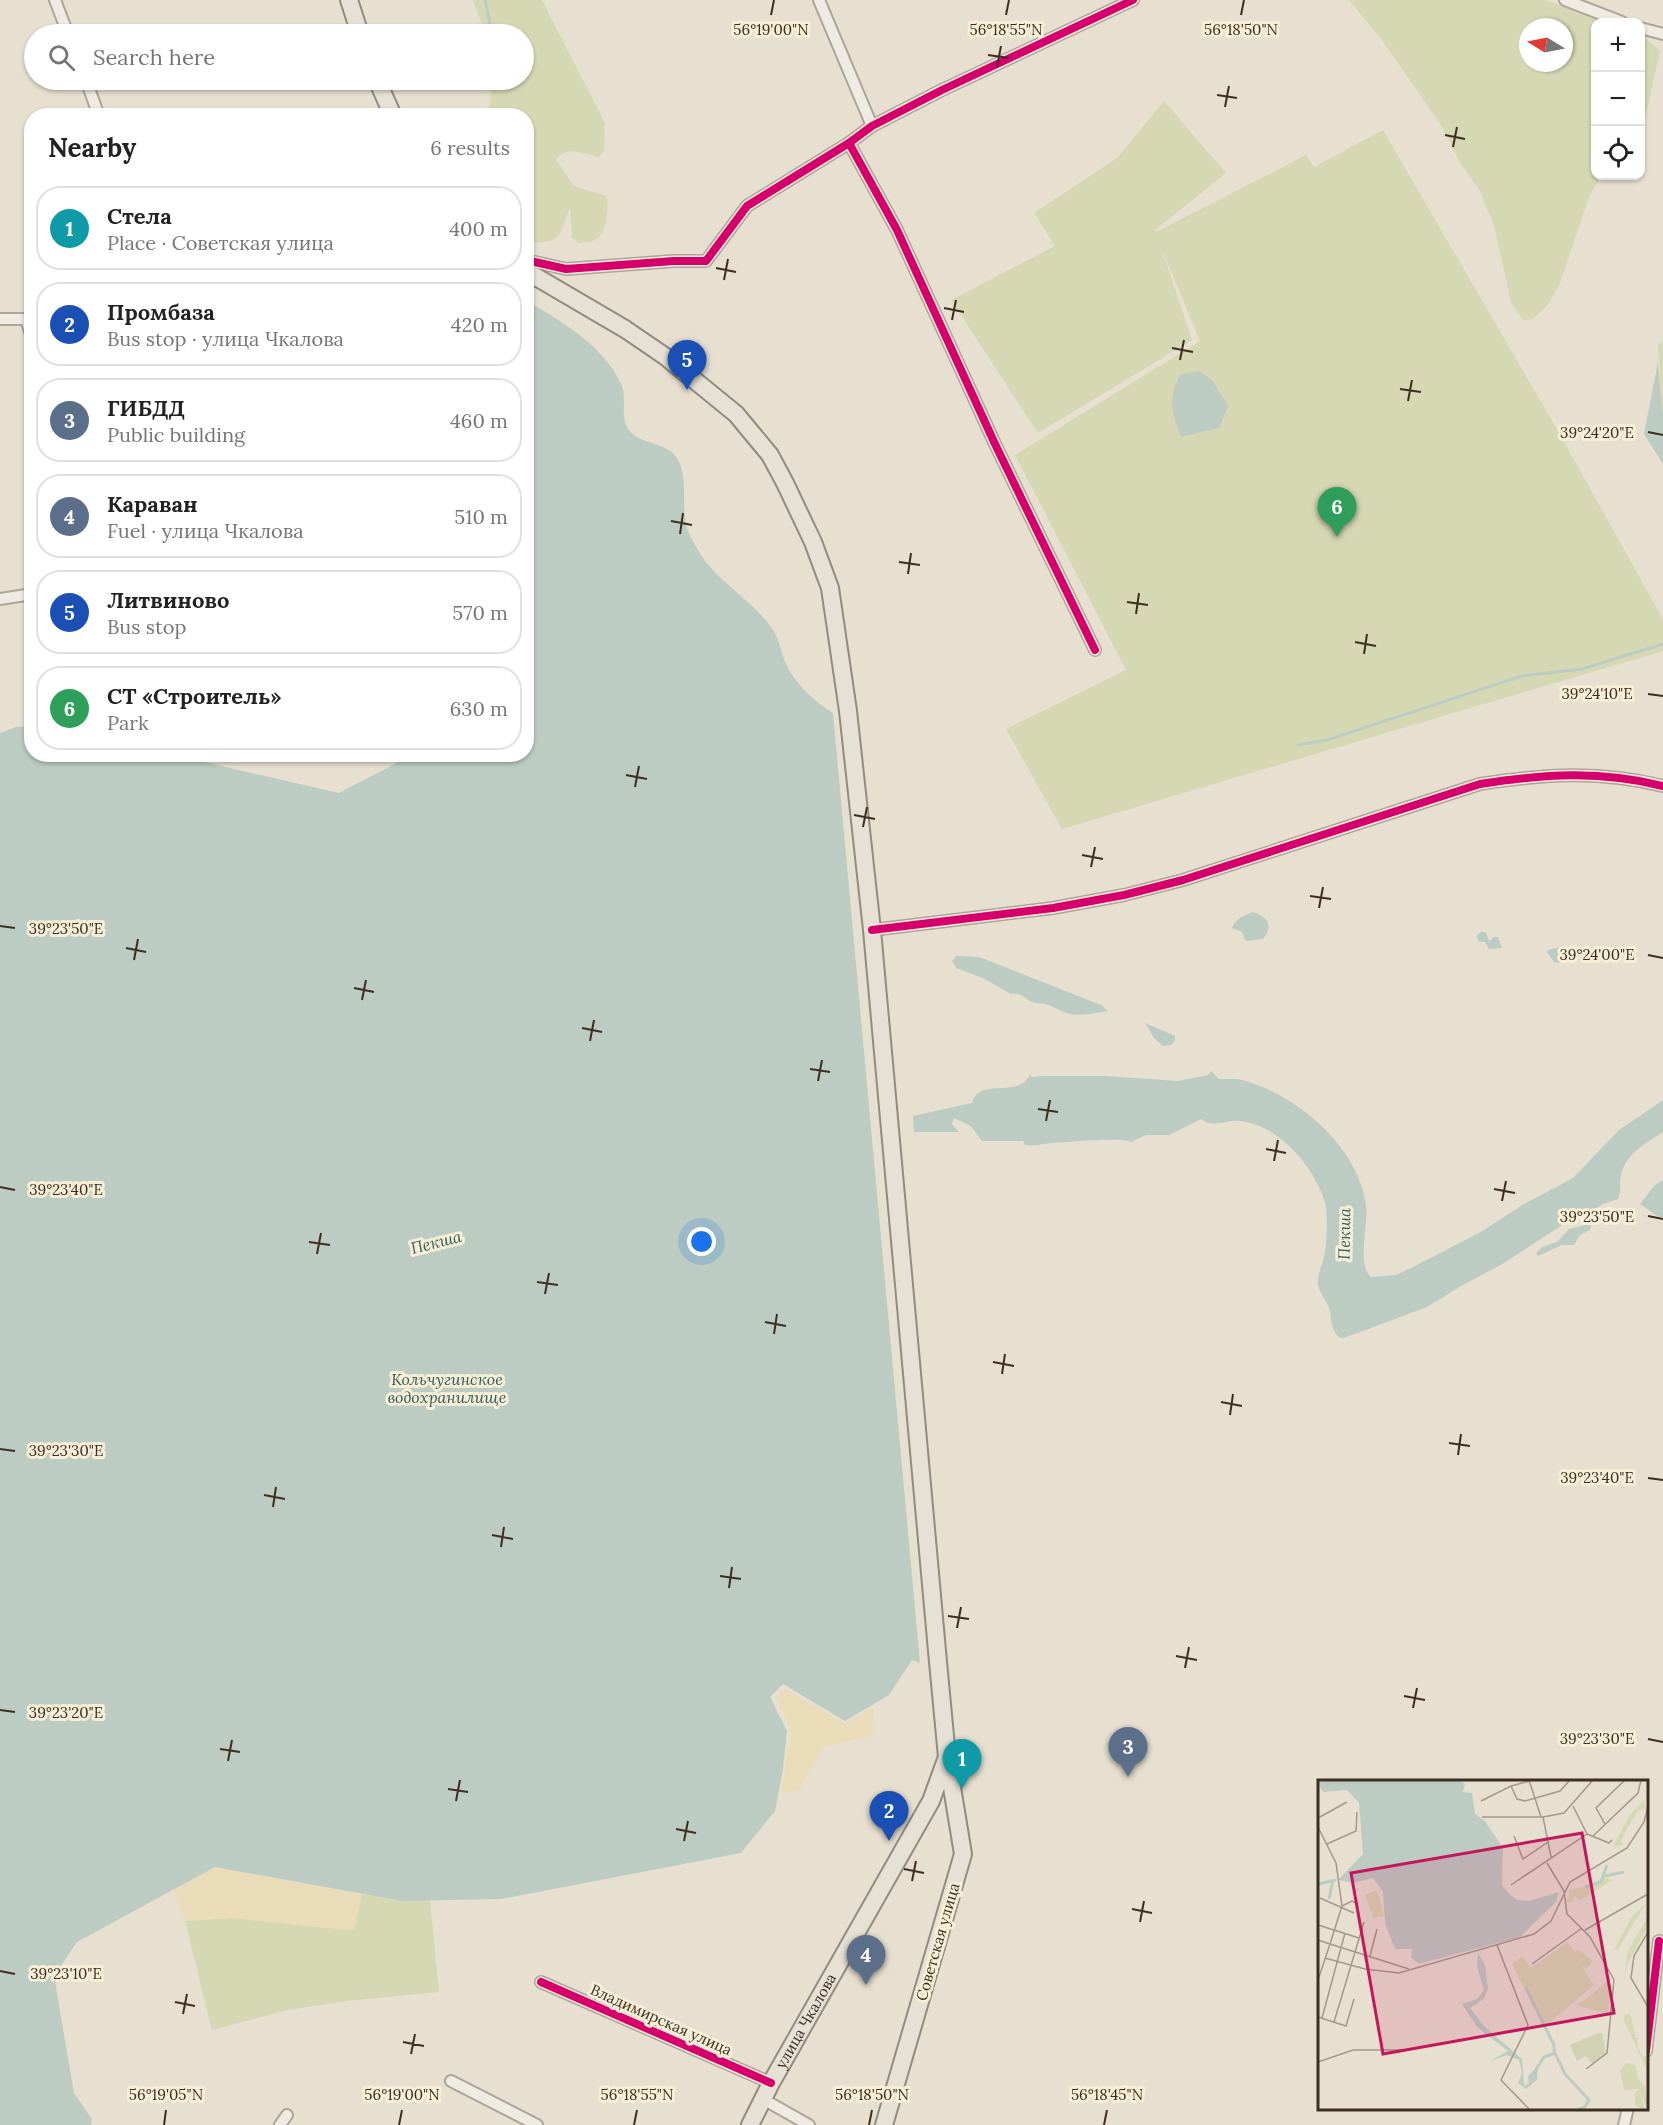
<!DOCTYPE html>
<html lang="en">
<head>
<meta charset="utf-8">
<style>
	body { margin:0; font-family:Lora,serif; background:#f2f2f2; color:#222 }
	.controls { position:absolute; right:18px; top:18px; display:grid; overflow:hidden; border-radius:12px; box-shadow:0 2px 4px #0004 }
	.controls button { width:54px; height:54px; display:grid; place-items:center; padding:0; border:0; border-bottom:2px solid #e0e0e0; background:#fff; color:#222; font:30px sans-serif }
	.compass { position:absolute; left:1519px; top:18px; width:54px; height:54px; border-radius:50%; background:#fff; box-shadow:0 2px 4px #0004; rotate:280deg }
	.you { position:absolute; left:702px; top:1242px; width:21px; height:21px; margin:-15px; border:4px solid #fff; border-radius:50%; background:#1a73e8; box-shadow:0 0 0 9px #1a73e833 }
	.badge { display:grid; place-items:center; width:39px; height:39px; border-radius:50%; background:#0f766e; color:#fff; font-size:20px; font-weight:700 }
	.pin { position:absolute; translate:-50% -50px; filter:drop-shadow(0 2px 3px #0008) }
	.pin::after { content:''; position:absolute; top:32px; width:21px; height:18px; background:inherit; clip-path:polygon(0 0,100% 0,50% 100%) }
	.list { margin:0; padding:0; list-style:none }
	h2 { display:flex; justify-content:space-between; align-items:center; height:78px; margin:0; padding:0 24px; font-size:26px }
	h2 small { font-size:20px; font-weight:400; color:#767676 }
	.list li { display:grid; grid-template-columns:39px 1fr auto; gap:18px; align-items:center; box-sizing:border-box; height:84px; margin:0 12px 12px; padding:0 12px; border:2px solid #e0e0e0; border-radius:24px }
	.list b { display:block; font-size:22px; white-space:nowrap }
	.list p { margin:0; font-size:20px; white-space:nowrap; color:#767676 }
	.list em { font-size:20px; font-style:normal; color:#767676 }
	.icon { flex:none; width:33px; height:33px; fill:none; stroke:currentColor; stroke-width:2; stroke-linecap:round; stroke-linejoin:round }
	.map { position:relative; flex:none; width:1663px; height:2125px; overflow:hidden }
	.search { position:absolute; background:#fff; box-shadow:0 2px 4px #0004; left:24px; top:24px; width:510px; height:66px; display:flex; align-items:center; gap:15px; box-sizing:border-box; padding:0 21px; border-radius:33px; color:#767676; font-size:22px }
	.panel { position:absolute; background:#fff; box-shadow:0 2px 4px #0004; left:24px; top:108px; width:510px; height:654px; border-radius:24px }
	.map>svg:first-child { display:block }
</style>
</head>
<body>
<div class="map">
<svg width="1663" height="2125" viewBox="0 0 1663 2125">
	<rect width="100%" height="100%" fill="#e7e0d1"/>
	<!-- green -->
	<g fill="#d6d7b3" fill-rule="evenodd">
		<path d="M 473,0 L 542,0 L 605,123 L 604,151 L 598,157 C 584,154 565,145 556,160 L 574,186 L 606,196 C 610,205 606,232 598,238 C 593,242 586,242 579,243 L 572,238 L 570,207 C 559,237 562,244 527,242 L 526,116 L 488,115 L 491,96 L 490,80 L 524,80 L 524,34 L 485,34 Z"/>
		<path d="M 1349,0 L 1545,0 L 1610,22 L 1596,22 L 1596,176 L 1602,176 L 1590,194 L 1560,283 L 1548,305 L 1533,319 L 1523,320 L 1511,302 L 1494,226 L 1480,191 L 1459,161 L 1443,128 L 1382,40 ZM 1528,27 L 1564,27 L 1564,63 L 1528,63 Z"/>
		<path d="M 1641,34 L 1660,51 L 1644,124 L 1641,130 Z"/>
		<path d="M 1164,101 L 1226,173 L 1155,230 L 1156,232 L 1306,155 L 1314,167 L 1383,130 L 1555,426 L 1663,619 L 1663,651 L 1062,829 L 1006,729 L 1126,670 L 1015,455 L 1200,341 L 1161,247 L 1192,340 L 1038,433 L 951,300 L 1055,246 L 1034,213 L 1117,158 Z"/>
		<path d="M 1663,341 L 1663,414 L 1658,345 Z"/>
		<path d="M 362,1894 L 402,1901 L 430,1900 L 439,1992 L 346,2001 L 289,2010 L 212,2030 L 185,1921 L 232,1918 L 337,1929 L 354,1930 Z"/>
	</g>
	<!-- sand -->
	<g fill="#eadcb9">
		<path d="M 785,1689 L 845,1724 L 874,1707 L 873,1735 L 824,1747 L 798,1791 L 781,1793 L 791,1729 L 776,1698 Z"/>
		<path d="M 215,1867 L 362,1894 L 354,1930 L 337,1929 L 232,1918 L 185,1921 L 173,1890 Z"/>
	</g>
	<!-- water -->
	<g fill="#bcccc2">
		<path d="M 527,301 C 561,321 604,346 621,384 C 627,396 621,413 626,425 C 636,449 673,437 681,467 C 688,491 679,518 692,539 C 697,549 704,561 712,569 C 731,590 757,606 773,630 C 780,641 781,653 786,664 C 796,685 814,701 833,713 L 920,1663 L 912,1660 L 889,1695 L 845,1721 L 783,1684 L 770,1697 L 787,1731 L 783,1769 L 775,1811 L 741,1853 L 501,1899 L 402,1901 L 215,1867 L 77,1942 L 54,1976 L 74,2093 L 92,2119 L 91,2125 L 0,2125 L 0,733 L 16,727 L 31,726 L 32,754 L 188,755 L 204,762 L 339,793 L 412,755 L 526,754 Z"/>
		<path d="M 1658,362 L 1663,414 L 1663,464 L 1644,434 Z"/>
		<path d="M 1199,371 L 1212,380 L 1228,406 L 1219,428 L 1181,437 C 1172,411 1167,399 1181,374 Z"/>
		<path d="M 1253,912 C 1268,917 1274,925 1263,939 L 1248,941 L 1245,940 L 1242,932 L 1232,928 C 1235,919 1244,915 1253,912 Z"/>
		<path d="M 1482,931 L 1486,933 L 1489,941 L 1494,937 L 1498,937 L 1502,948 L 1489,949 L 1485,942 L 1479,942 L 1476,936 Z"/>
		<path d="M 1563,946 C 1570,948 1571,954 1571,960 L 1564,959 L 1558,963 L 1554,962 L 1547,952 L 1548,950 Z"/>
		<path d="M 956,956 L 979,957 L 1101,1005 L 1108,1011 C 1098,1013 1077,1017 1067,1013 C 1059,1011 1053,1006 1045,1004 C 1042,1003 1039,1004 1036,1003 C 1025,1001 1023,992 1011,994 L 983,978 L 956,968 L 952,961 Z"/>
		<path d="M 1145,1023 L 1175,1036 L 1175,1041 L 1171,1045 L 1163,1046 L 1154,1038 Z"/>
		<path d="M 1211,1071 L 1219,1079 C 1226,1080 1234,1078 1242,1080 C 1296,1094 1358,1146 1366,1205 C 1369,1225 1356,1264 1371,1277 L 1396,1275 L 1411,1268 L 1479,1233 L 1524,1204 L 1573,1178 L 1619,1130 L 1663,1100 L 1663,1132 C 1645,1144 1627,1152 1621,1175 C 1619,1183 1622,1191 1618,1199 L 1603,1204 L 1588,1213 L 1591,1226 L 1590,1230 L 1580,1235 L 1574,1245 L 1562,1245 L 1538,1256 L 1536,1253 L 1542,1247 L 1557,1242 L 1569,1229 L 1582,1226 L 1586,1223 L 1586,1217 L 1570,1220 L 1504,1263 L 1461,1286 L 1427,1307 L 1344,1338 C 1340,1337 1339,1338 1336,1334 C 1330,1326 1332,1317 1329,1308 C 1326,1299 1316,1289 1318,1279 C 1319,1271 1322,1265 1324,1257 C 1327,1245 1328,1214 1325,1203 C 1315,1167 1279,1125 1240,1121 C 1225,1119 1214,1129 1201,1119 L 1169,1135 L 1146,1135 L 1131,1142 C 1119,1137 1071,1142 1054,1143 C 1044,1143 1035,1147 1025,1145 L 1023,1141 L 982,1141 L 971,1126 L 954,1118 L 952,1124 L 959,1132 L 914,1132 L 913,1116 L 972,1103 C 979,1076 1020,1100 1030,1074 L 1032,1077 L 1043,1076 L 1106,1076 L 1178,1081 L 1208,1075 Z"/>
		<path d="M 1663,1180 L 1663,1217 L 1659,1217 L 1640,1204 L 1654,1186 Z"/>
	</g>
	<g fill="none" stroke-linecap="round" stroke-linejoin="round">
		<!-- stream -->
		<g stroke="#bcccc2" stroke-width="3">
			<path d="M 485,0 L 492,34"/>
			<path d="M 1298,745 L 1327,740 L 1522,676 L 1582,669 L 1663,644"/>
		</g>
		<defs>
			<g id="street">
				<path d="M 55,0 L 68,34"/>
				<path d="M 819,0 L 872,126"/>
				<path d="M 1565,0 L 1622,22"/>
				<path d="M 1640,28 L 1663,34"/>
				<path d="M 86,80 L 99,116"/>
				<path d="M 849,143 L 897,230 L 995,444 L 1095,650"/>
				<path d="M 526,260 L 566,269 L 674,261 L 706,261 L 747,206 L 849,143 L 872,126 L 942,90 L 1133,0"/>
				<path d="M 0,319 L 32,319"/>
				<path d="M 26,319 L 32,338"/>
				<path d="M 0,599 L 32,594"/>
				<path d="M 872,930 L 1053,908 L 1124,895 L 1183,880 L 1480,784 C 1545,774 1599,770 1663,786"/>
				<path d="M 541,1982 L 771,2083"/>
				<path d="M 1646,2051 L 1659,1941"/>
				<path d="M 451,2081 L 537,2125"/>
				<path d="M 763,2099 L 809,2125"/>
				<path d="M 280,2125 L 287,2115"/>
				<path d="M 1624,2125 L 1628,2108"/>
			</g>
			<g id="primary">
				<path d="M 349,0 L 360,34"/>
				<path d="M 377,80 L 393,116"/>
				<path d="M 526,271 L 625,329 L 666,357 L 736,414 L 770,455 L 785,483 L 813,542 L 830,588 L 848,711 L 872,930 L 938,1662 L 947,1757 L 963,1854 L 884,2125"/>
				<path id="s1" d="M 750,2125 L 771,2083 L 931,1801 L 947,1757"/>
			</g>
		</defs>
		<!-- street casing -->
		<use href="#street" stroke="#ada599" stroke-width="14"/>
		<!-- primary casing -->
		<use href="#primary" stroke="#928b80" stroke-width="20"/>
		<!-- street -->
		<use href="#street" stroke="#efebe3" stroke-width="10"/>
		<!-- primary -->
		<use href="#primary" stroke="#e6e1d4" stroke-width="16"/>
		<defs>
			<g id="cycleway">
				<path d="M 849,143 L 897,230 L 995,444 L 1095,650"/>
				<path d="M 526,260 L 566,269 L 674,261 L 706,261 L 747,206 L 849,143 L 872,126 L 942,90 L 1133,0"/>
				<path d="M 872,930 L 1053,908 L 1124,895 L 1183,880 L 1480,784 C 1545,774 1599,770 1663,786"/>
				<path d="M 541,1982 L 771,2083"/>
				<path d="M 1646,2051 L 1659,1941"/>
			</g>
		</defs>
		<!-- cycleway casing -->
		<use href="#cycleway" stroke="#f7eed8" stroke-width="11"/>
		<!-- cycleway -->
		<use href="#cycleway" stroke="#d6006c" stroke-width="8"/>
	</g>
	<!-- ticks -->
	<path fill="none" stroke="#3d2e20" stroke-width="2" d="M 771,15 L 774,0M 1006,15 L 1009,0M 1241,15 L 1244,0M 988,55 L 1009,58M 997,67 L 1001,46M 1217,95 L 1237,98M 1225,107 L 1229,86M 1445,135 L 1465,139M 1453,147 L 1457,127M 716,268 L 736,272M 724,280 L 728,259M 944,308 L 964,312M 952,320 L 956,300M 1172,348 L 1193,352M 1180,360 L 1184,340M 1400,389 L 1421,392M 1408,401 L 1412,380M 1648,432 L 1663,435M 671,521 L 692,525M 680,534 L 683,513M 899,562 L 920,565M 908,574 L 911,553M 1127,602 L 1148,605M 1136,614 L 1139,593M 1355,642 L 1376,646M 1364,654 L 1367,634M 1648,694 L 1663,696M 626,775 L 647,779M 635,787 L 639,766M 854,815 L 875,819M 863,827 L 867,807M 1082,855 L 1103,859M 1091,867 L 1095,847M 1310,896 L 1331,899M 1319,908 L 1323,887M 0,926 L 15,928M 126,948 L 146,952M 1648,955 L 1663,958M 134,960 L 138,939M 354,988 L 374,992M 362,1000 L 366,980M 582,1028 L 602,1032M 590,1041 L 594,1020M 810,1069 L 830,1072M 818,1081 L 822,1060M 1038,1109 L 1058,1112M 1046,1121 L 1050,1100M 1266,1149 L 1286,1153M 1274,1161 L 1278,1140M 0,1187 L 15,1190M 1494,1189 L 1515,1193M 1502,1201 L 1506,1181M 1648,1216 L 1663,1219M 309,1242 L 330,1245M 317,1254 L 321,1233M 537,1282 L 558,1285M 545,1294 L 549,1273M 765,1322 L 786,1326M 774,1334 L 777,1314M 993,1362 L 1014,1366M 1002,1374 L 1005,1354M 1221,1402 L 1242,1406M 1230,1415 L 1233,1394M 1449,1443 L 1470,1446M 0,1449 L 15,1451M 1458,1455 L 1461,1434M 1648,1478 L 1663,1480M 264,1495 L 285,1499M 273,1507 L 276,1487M 492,1535 L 513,1539M 501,1547 L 504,1527M 720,1576 L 741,1579M 729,1588 L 732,1567M 948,1616 L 969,1619M 957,1628 L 961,1607M 1176,1656 L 1197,1660M 1185,1668 L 1189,1647M 1404,1696 L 1425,1700M 1413,1708 L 1417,1688M 0,1710 L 15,1712M 1648,1739 L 1663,1742M 220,1749 L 240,1752M 228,1761 L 232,1740M 448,1789 L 468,1792M 456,1801 L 460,1780M 676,1829 L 696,1833M 684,1841 L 688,1821M 904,1869 L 924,1873M 912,1881 L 916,1861M 1132,1909 L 1152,1913M 1140,1922 L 1144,1901M 0,1971 L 15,1974M 175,2002 L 195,2006M 183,2014 L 187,1994M 403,2042 L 424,2046M 411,2054 L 415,2034M 164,2125 L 166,2110M 399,2125 L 402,2110M 634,2125 L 637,2110M 869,2125 L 872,2110M 1104,2125 L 1107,2110"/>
	<g text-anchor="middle" stroke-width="6" stroke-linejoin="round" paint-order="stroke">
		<!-- street labels -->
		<g font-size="15" fill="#3d2e20" stroke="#f7eed8">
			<text transform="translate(938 1942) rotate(-74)" y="5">Советская улица</text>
			<text transform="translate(661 2020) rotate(24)" y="5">Владимирская улица</text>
			<text dy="5" stroke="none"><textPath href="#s1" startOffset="118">улица Чкалова</textPath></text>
		</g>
		<!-- water labels -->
		<g font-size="16" font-style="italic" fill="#2f5d5a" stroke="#f7eed8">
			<text transform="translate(1344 1234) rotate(-89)" y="6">Пекша</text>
			<text transform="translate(436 1242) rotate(-14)" y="6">Пекша</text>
			<text x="447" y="1385">Кольчугинское<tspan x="447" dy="18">водохранилище</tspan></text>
		</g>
	</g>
	<!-- overview -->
	<g transform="translate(1318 1780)">
		<rect width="330" height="330" fill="#e7e0d1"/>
		<path d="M 326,20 L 327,28 L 320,31 L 309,49 L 303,61 L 305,65 L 295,66 L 311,36 ZM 286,97 L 294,100 L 262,121 L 257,116 L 254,122 L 249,122 L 252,109 L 268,107 ZM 59,110 L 66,136 L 56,138 L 47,115 ZM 328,124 L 300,169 L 296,170 L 314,136 ZM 330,136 L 330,146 L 309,185 L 306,202 L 309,173 ZM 249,162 L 257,172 L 260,169 L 275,181 L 268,189 L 263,185 L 276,205 L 226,247 L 194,184 L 204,176 L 213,188 ZM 293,197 L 290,234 L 258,225 L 271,217 ZM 312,233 L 318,258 L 326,258 L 319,259 L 320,269 L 326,277 L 330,274 L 329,290 L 306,241 L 306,235 ZM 308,283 L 317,285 L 321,300 L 327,306 L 330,330 L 323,315 L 327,330 L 318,326 L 316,314 L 321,309 L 306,310 L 302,291 Z" fill="#d6d7b3"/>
		<path d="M 280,253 L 284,253 L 288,273 L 275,284 L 268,276 L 259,281 L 252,265 Z" fill="#d1d1b3"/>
		<path d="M 5,0 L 141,0 L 147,4 L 145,12 L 154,13 L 157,34 L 167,41 L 185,68 L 184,105 L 191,114 L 199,120 L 211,121 L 241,112 L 238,122 L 202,157 L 101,184 L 93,177 L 94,169 L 77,169 L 67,143 L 65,112 L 55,98 L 35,103 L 20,100 L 45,74 L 41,23 L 29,10 L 5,12 L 0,4 ZM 160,173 L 167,185 L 170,208 L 166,219 L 152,228 L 166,246 L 204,279 L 206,305 L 211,304 L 210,296 L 220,286 L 219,300 L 208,309 L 200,303 L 204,293 L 201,280 L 189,275 L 172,281 L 190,271 L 159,247 L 144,224 L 159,219 L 166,210 L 159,187 Z" fill="#bcccc2"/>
		<path fill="none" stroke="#bcccc2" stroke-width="3" d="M 287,96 L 306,92M 0,104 L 18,100M 267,107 L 283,102 L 289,85M 11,119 L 15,100M 208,208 L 236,265 L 236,272M 215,294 L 226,277 L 237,273 L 247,294 L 271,320 L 267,327 L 259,330"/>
		<path fill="none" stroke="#a3998a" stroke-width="1.5" d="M 211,0 L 223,37M 193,6 L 212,1M 163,21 L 193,6 L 199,19 L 207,21 L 242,11 L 252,0M 255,26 L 269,54M 164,37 L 225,37 L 246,33 L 275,0M 225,37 L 233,77M 0,38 L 29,22M 287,44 L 278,28 L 307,0M 0,47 L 18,83 L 24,126M 269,54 L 291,63 L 294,60M 196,56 L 205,79 L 230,62M 275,56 L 320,13 L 323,0M 9,64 L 38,51 L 39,32M 229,83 L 246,111 L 249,134 L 272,157 L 296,200 L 289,273 L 268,289M 193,105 L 269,54M 2,118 L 36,133M 0,145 L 41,158M 267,150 L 330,114M 330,152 L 316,176 L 313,198 L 330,227M 0,160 L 12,164 L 24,126 L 34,121 L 40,124M 179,165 L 210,245 L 183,300 L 212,330M 52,176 L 59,149M 7,178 L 47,189 L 81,193 L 216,154 L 233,141 L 252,102 L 309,68 L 326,42 L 330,26M 214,184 L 264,148M 0,200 L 12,164 L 91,189M 0,237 L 28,246 L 36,219M 4,238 L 27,153M 16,242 L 46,142M 0,282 L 35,270 L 85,270"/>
		<path fill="#c2185b" fill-opacity="0.15" stroke="#c2185b" stroke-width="3" d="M 264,53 L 296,233 L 65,274 L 33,93 Z"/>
		<rect width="330" height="330" fill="none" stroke="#3d2e20" stroke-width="3"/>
	</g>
	<g font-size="15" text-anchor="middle" fill="#3d2e20" stroke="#f7eed8" stroke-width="6" stroke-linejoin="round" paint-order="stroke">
		<text x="771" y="35">56°19'00"N</text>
		<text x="1006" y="35">56°18'55"N</text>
		<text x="1241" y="35">56°18'50"N</text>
		<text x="1597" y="438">39°24'20"E</text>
		<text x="1597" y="699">39°24'10"E</text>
		<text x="66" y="934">39°23'50"E</text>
		<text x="1597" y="960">39°24'00"E</text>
		<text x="66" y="1195">39°23'40"E</text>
		<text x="1597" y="1222">39°23'50"E</text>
		<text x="66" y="1456">39°23'30"E</text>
		<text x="1597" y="1483">39°23'40"E</text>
		<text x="66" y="1718">39°23'20"E</text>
		<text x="1597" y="1744">39°23'30"E</text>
		<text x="66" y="1979">39°23'10"E</text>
		<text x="166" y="2100">56°19'05"N</text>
		<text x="402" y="2100">56°19'00"N</text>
		<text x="637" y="2100">56°18'55"N</text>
		<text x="872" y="2100">56°18'50"N</text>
		<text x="1107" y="2100">56°18'45"N</text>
	</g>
</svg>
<div class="controls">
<button>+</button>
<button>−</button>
<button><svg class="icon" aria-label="locate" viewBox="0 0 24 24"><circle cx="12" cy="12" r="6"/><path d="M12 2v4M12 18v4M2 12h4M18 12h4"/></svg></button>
</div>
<svg class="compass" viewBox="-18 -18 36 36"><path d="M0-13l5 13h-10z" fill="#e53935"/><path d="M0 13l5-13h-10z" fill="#767676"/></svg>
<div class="you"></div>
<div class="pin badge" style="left:962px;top:1789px;background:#0f9aa8">1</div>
<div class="pin badge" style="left:889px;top:1841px;background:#1a4fb4">2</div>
<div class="pin badge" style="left:1128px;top:1777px;background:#5c6f8a">3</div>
<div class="pin badge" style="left:866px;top:1985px;background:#5c6f8a">4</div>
<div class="pin badge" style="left:687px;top:390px;background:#1a4fb4">5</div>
<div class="pin badge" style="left:1337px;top:537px;background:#2e9e5b">6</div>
<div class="search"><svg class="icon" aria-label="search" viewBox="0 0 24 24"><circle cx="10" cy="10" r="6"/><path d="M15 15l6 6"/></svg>Search here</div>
<section class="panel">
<h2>Nearby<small>6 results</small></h2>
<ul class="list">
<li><span class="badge" style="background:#0f9aa8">1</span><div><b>Стела</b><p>Place · Советская улица</p></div><em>400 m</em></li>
<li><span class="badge" style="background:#1a4fb4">2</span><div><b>Промбаза</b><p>Bus stop · улица Чкалова</p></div><em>420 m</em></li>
<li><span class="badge" style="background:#5c6f8a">3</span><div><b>ГИБДД</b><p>Public building</p></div><em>460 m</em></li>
<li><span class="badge" style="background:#5c6f8a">4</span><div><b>Караван</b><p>Fuel · улица Чкалова</p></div><em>510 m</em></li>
<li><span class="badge" style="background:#1a4fb4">5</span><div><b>Литвиново</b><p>Bus stop</p></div><em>570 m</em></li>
<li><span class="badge" style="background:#2e9e5b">6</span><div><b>СТ «Строитель»</b><p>Park</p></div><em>630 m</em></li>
</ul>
</section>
</div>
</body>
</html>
